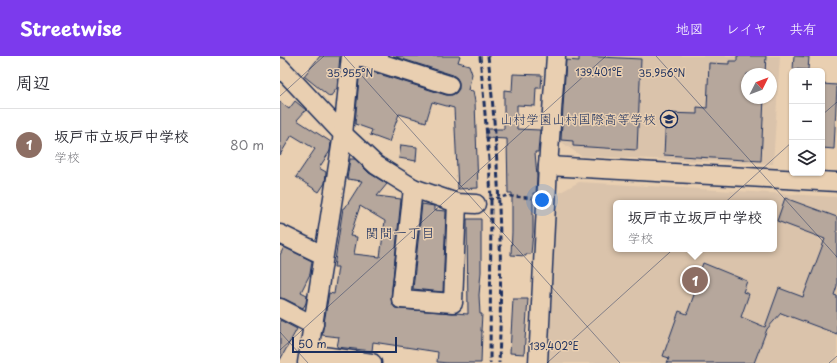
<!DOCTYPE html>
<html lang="ja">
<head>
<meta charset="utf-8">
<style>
	body { margin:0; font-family:"Playpen Sans","Klee One",sans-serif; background:#f2f2f3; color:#2b2b33 }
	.controls { position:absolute; right:12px; top:12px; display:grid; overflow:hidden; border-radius:6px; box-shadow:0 1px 3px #0004 }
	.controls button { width:36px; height:36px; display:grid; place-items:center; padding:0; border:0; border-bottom:1px solid #e1e1e2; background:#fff; color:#2b2b33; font:20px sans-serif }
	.compass { position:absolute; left:461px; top:12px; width:36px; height:36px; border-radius:50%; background:#fff; box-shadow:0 1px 3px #0004; rotate:48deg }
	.scale { position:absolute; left:12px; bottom:10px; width:105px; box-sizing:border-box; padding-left:4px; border:2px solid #1b2f5e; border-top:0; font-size:11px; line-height:14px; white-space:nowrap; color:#1b2f5e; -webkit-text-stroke:3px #e9cfb1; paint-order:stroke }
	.you { position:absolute; left:262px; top:144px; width:14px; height:14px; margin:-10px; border:3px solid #fff; border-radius:50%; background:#1a73e8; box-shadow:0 0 0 6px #1a73e833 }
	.badge { display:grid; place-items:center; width:26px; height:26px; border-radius:50%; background:#7c3aed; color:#fff; font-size:13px; font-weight:700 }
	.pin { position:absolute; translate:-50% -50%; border:2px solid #fff; box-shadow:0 1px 4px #0006 }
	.popup { position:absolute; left:333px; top:144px; width:164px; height:52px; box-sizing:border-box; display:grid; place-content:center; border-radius:6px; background:#fff; filter:drop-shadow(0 1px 3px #0005); font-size:13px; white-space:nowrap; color:#7c7c81 }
	.popup b { font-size:15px; color:#2b2b33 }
	.popup::after { content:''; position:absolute; left:50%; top:100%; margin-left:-8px; border:8px solid transparent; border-top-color:#fff }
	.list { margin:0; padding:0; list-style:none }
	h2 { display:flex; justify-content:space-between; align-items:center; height:52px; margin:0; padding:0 16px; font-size:17px }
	h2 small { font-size:13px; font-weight:400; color:#7c7c81 }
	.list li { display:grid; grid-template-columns:26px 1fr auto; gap:12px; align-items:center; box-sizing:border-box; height:72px; padding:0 16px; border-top:1px solid #e1e1e2 }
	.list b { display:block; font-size:15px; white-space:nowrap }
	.list p { margin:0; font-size:13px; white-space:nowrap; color:#7c7c81 }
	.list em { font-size:13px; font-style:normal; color:#7c7c81 }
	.icon { flex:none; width:22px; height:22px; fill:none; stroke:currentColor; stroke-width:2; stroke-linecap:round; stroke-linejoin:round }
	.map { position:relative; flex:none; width:557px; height:307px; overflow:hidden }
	header { display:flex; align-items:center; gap:24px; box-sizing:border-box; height:56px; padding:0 20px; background:#7c3aed; color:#fff }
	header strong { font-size:19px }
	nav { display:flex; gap:22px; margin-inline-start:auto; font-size:14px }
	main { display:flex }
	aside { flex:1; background:#fff }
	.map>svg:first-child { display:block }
</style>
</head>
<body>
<header>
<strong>Streetwise</strong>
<nav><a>地図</a><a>レイヤ</a><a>共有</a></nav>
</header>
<main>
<aside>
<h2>周辺<small></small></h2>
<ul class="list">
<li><span class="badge" style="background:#8d6e63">1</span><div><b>坂戸市立坂戸中学校</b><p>学校</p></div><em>80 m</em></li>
</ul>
</aside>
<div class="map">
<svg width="557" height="307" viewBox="0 0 557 307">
	<rect width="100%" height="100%" fill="#e9cfb1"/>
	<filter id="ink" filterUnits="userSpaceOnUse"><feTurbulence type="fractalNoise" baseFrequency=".025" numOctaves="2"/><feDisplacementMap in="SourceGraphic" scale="8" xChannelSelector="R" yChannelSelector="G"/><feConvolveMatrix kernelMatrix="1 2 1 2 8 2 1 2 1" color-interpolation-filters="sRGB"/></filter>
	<g filter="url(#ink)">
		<!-- built -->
		<g fill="#dac3ab" fill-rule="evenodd">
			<path d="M 285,0 L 500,0 L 493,108 L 301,100 L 280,85 ZM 467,18 L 491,18 L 491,42 L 467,42 Z"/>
			<path d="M 299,126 L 557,141 L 557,307 L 268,307 L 277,138 ZM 336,147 L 494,147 L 494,193 L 336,193 Z"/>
		</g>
		<!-- building -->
		<g fill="#b6a79c" stroke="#1b2f5e" fill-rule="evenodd">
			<path d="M 40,0 L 60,0 L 57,32 L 50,41 L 24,20 Z"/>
			<path d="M 113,0 L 180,0 L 178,6 L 189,9 L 192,18 L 188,34 L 193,35 L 195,46 L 198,132 L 178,133 L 174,52 L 152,46 L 146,66 L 119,58 L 109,86 L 90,79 L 92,74 L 75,68 L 80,12 L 166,39 L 172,39 L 176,37 L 179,33 L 179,26 L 177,22 L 173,19 Z"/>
			<path d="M 299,0 L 361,3 L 357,94 L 293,90 L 293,85 L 281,84 L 286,4 L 299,5 Z"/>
			<path d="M 457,0 L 486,0 L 485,18 L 467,18 L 467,42 L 484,42 L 481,105 L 384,99 L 386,57 L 417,58 L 417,51 L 427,52 L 429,7 L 449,8 L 449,5 L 457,5 Z"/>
			<path d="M 514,0 L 529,1 L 528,14 L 513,13 Z"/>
			<path d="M 233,18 L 262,19 L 261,32 L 256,32 L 255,50 L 237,49 L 237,73 L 260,74 L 258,96 L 255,96 L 257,121 L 256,137 L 253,137 L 253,176 L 251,198 L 246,198 L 246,200 L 231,199 L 232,176 L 232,137 L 228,137 L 227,83 L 206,82 L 206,73 L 224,73 L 224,34 L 232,35 Z"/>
			<path d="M 542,28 L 557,29 L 554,93 L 542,92 Z"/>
			<path d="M 15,45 L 26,54 L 17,64 L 51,86 L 50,95 L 39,112 L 46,116 L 45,127 L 39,136 L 16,121 L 35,93 L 12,79 L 0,99 L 0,46 L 9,53 Z"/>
			<path d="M 121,89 L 137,91 L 136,105 L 119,102 Z"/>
			<path d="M 70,103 L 75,103 L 89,117 L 107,128 L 97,140 L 121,143 L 111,242 L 112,248 L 115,252 L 120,253 L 188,258 L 187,163 L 201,163 L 201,216 L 199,239 L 200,258 L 202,258 L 201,275 L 202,275 L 201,307 L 168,307 L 157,306 L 158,296 L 93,286 L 92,295 L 57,291 L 59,281 L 42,279 L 49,237 L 54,238 L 58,211 L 54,211 L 63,152 L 65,152 L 82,125 L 67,123 ZM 80,150 L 105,165 L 100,201 L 74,198 L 77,181 L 70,180 Z"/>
			<path d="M 505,142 L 557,161 L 557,230 L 554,239 L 557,240 L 557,278 L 501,257 L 487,273 L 474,307 L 387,307 L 389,302 L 383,300 L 399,255 L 407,258 L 415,236 L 413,235 L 423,207 L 467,225 L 463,236 L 469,238 L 461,261 L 485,271 L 499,232 L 523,241 L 545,183 L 497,165 Z"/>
			<path d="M 142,148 L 154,150 L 154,154 L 166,155 L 163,236 L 133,233 Z"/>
			<path d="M 4,191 L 32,205 L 30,218 L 21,236 L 27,239 L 26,247 L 23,252 L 5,243 L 0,242 L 0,199 Z"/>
			<path d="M 233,243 L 248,243 L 244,298 L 230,297 Z"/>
			<path d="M 0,264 L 17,273 L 0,304 Z"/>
		</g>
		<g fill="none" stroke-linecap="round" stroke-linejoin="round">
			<defs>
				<g id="minor">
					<path d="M 78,0 L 169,29"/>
					<path d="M 0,11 L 63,78 L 96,109 L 133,132 L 177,147 L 196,148"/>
					<path d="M 268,110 L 557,126"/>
					<path d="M 133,132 L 121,243 L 173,247 L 177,147"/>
					<path d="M 0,178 L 43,199"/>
					<path d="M 0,252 L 29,267 L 34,268"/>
					<path d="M 29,298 L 92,307"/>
					<path d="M 27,307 L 63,78 L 71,0"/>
					<path d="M 258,307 L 268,110 L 276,0"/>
				</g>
			</defs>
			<!-- minor casing -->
			<use href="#minor" stroke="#1b2f5e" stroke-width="21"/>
			<!-- path -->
			<path stroke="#1b2f5e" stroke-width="2.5" stroke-dasharray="4 3" stroke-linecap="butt" d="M 209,143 L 219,142 L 226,140 L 252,142"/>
			<!-- minor -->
			<use href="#minor" stroke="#e9cfb1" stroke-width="18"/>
			<!-- rail -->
			<g stroke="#1b2f5e" stroke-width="3" stroke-dasharray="6 3" stroke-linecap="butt">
				<path d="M 200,0 L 209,104 L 211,143 L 210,307"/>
				<path d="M 208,0 C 219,102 223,205 219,307"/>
			</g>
		</g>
	</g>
	<!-- ticks -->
	<path fill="none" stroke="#1b2f5e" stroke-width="1" stroke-opacity="0.45" d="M 64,0 L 340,307M 376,0 L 557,201M 0,40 L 44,0M 542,59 L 557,46M 0,276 L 28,307M 0,294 L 326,0M 267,307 L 512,86M 549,307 L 557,300"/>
	<!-- icons -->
	<defs>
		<symbol id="school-ring" viewBox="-11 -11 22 22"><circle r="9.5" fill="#e9cfb1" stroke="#1b2f5e" stroke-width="1.5"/><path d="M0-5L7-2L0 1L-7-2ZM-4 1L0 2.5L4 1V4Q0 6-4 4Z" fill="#1b2f5e"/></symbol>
	</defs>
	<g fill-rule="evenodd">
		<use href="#school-ring" x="379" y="53" width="20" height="20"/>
	</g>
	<g text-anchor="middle" stroke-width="3" stroke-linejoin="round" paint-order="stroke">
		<!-- poi labels -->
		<g font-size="13" fill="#1b2f5e" stroke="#e9cfb1" text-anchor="end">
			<text x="376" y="68">山村学園山村国際高等学校</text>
		</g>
		<!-- neighbourhood labels -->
		<g font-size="14" fill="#1b2f5e" stroke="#e9cfb1">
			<text x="120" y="182">関間一丁目</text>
		</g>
	</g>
	<g font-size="10" text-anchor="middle" fill="#1b2f5e" stroke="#e9cfb1" stroke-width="3" stroke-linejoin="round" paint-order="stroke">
		<text x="319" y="20">139.401°E</text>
		<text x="70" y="21">35.955°N</text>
		<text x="382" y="21">35.956°N</text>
		<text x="274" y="294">139.402°E</text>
	</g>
</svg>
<div class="controls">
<button>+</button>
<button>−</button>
<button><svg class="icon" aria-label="layers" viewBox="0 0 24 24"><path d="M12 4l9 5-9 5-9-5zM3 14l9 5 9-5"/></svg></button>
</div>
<svg class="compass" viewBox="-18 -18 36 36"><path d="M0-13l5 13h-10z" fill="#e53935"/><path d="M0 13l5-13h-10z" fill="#7c7c81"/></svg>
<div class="scale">50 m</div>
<div class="you"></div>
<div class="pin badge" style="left:415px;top:224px;background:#8d6e63">1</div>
<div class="popup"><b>坂戸市立坂戸中学校</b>学校</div>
</div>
</main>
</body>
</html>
